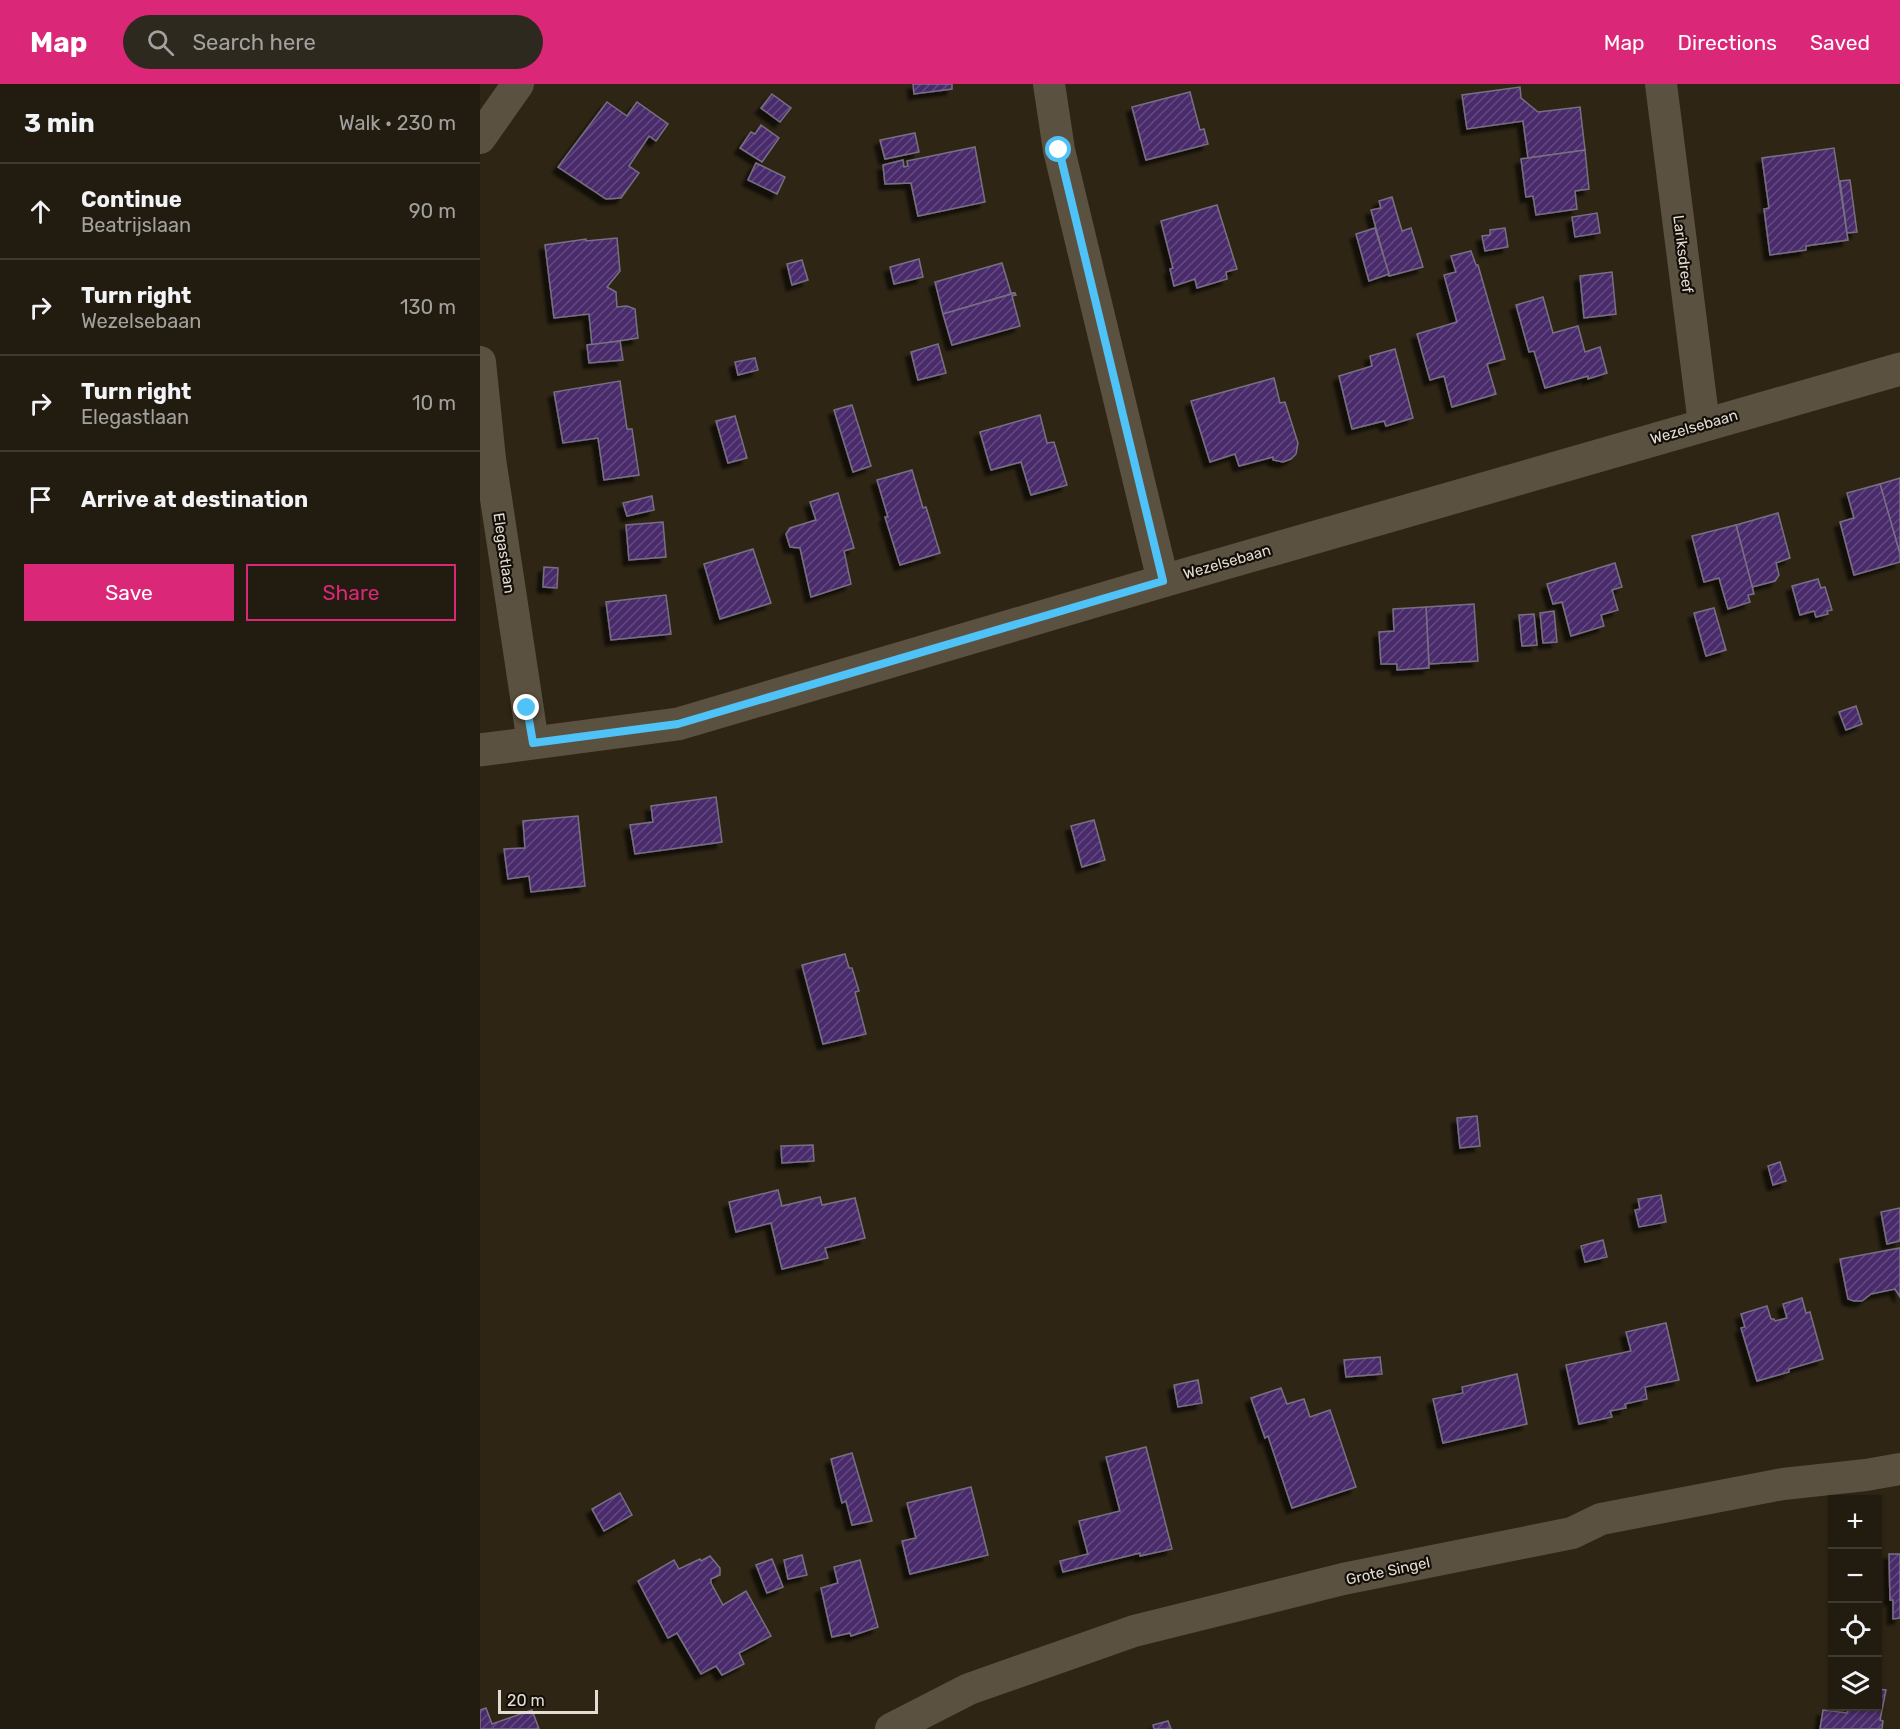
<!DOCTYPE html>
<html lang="en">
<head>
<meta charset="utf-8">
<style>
	body { margin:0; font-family:Rubik,sans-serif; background:#2e291e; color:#f1f3f6 }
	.controls { position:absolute; right:18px; bottom:18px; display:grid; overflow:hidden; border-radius:0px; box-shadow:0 2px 4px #0004 }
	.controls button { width:54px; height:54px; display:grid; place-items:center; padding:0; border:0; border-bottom:2px solid #3f3a30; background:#221c10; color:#f1f3f6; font:30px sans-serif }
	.scale { position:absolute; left:18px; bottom:15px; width:100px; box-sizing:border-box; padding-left:6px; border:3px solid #e2dcd2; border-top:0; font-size:16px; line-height:21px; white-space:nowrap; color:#e2dcd2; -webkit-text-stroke:4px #130f08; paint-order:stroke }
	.stop { position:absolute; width:18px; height:18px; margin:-14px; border:4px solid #4fc3f7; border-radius:50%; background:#fff }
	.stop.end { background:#4fc3f7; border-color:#fff; box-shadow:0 2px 6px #0008 }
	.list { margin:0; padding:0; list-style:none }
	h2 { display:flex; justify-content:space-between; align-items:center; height:78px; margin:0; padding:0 24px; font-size:26px }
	h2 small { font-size:20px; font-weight:400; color:#a2a19f }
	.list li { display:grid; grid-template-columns:39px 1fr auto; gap:18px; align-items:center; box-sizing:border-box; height:96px; padding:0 24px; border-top:2px solid #3f3a30 }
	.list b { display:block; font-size:22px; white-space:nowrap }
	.list p { margin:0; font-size:20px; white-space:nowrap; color:#a2a19f }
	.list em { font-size:20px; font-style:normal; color:#a2a19f }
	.actions { display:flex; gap:12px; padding:18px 24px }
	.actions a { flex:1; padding:14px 0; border:2px solid #db2777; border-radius:0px; text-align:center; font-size:21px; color:#db2777 }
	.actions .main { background:#db2777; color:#fff }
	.icon { flex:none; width:33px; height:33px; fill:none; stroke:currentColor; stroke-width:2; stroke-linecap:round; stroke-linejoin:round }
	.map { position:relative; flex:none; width:1420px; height:1645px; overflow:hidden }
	header { display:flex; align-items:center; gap:36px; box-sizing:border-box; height:84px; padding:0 30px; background:#db2777; color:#fff }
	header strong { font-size:28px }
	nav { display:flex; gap:33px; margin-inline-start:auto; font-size:21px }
	.search { width:420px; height:54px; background:#2e291e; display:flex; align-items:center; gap:15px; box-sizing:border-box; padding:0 21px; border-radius:33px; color:#a2a19f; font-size:22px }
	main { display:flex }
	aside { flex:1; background:#221c10 }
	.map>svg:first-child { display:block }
</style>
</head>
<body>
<header>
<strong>Map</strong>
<div class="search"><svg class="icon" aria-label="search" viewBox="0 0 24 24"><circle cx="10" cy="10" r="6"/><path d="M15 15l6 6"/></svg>Search here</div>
<nav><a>Map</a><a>Directions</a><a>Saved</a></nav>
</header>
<main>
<aside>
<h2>3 min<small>Walk · 230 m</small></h2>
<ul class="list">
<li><svg class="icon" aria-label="ahead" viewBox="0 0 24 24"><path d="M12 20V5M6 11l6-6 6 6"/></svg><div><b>Continue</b><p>Beatrijslaan</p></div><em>90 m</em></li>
<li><svg class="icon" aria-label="right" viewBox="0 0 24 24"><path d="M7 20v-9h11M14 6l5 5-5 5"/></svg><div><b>Turn right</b><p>Wezelsebaan</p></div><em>130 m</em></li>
<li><svg class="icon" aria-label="right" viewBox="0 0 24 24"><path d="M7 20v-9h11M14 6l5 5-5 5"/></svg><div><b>Turn right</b><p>Elegastlaan</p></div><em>10 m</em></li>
<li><svg class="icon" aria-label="arrive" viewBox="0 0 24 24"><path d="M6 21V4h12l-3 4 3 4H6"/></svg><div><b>Arrive at destination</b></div></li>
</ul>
<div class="actions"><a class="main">Save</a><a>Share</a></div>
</aside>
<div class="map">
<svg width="1420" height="1645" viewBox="0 0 1420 1645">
	<defs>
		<pattern id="building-hatch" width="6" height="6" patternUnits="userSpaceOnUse" patternTransform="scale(1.5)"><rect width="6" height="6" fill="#492c6b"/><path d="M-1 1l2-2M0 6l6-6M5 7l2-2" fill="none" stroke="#634a7f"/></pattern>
		<filter id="shadow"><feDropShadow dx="-5.5" dy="5.5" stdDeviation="1.5" flood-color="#0009"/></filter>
	</defs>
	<rect width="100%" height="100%" fill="#2e2515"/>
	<!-- building -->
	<g fill="url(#building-hatch)" stroke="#777083" stroke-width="1.5" filter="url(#shadow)">
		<path d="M 433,0 L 472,0 L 472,5 L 434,10 Z"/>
		<path d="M 1040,3 L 1041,14 L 1058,28 L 1100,23 L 1105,66 L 1048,74 L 1043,37 L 987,45 L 982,11 Z"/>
		<path d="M 710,8 L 720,46 L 724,45 L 728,60 L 666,76 L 652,23 Z"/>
		<path d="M 292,10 L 311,24 L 300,38 L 281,24 Z"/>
		<path d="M 127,18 L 147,32 L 157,18 L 188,40 L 176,57 L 169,52 L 149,82 L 159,89 L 141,114 L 126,115 L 78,83 Z"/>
		<path d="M 281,41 L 299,54 L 282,78 L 260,64 L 271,48 L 275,50 Z"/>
		<path d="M 435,49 L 439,68 L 405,75 L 400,56 Z"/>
		<path d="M 495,63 L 505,118 L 438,132 L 431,99 L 405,100 L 403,81 L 423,76 L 424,83 L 428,82 L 427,77 Z"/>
		<path d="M 1354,64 L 1368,156 L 1326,162 L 1326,166 L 1290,171 L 1284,125 L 1289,124 L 1282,74 Z"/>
		<path d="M 1105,66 L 1109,105 L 1095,107 L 1097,125 L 1056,131 L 1053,112 L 1046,113 L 1041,75 Z"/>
		<path d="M 276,79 L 305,93 L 297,110 L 268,96 Z"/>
		<path d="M 1370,96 L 1377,148 L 1367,149 L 1360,97 Z"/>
		<path d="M 912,113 L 922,147 L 931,144 L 943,183 L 909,192 L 891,126 L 901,124 L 899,117 Z"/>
		<path d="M 737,121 L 757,185 L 746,188 L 747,195 L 717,204 L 715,195 L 694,202 L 690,185 L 693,184 L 681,137 Z"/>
		<path d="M 1117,129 L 1120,149 L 1095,153 L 1092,133 Z"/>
		<path d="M 895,144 L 909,190 L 889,197 L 876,150 Z"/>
		<path d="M 1025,144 L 1028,163 L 1005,167 L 1002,152 L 1010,151 L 1010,146 Z"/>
		<path d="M 137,154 L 140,187 L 127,203 L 136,208 L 137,223 L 147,222 L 155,225 L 158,254 L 112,261 L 109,230 L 74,234 L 65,161 L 106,155 L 106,157 Z"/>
		<path d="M 991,167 L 996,181 L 998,181 L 1025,275 L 1007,280 L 1016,310 L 972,323 L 964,292 L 950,296 L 937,250 L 977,238 L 964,191 L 976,188 L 971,172 Z"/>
		<path d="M 439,175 L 443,193 L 414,200 L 410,183 Z"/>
		<path d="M 322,176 L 328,196 L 312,201 L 307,180 Z"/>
		<path d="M 522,179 L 531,209 L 535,209 L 463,230 L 455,198 Z"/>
		<path d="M 1132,188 L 1136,230 L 1104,234 L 1100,192 Z"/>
		<path d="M 535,209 L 536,211 L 532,212 L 540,242 L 472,261 L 463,230 Z"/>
		<path d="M 1063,213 L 1073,249 L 1098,242 L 1105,268 L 1120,263 L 1127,289 L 1108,295 L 1108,292 L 1065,304 L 1054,267 L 1049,268 L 1036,221 Z"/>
		<path d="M 140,257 L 143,276 L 109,279 L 107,261 Z"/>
		<path d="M 458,260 L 466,289 L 438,296 L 431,268 Z"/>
		<path d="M 915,265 L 933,334 L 906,342 L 904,337 L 872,345 L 859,292 L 892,282 L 890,272 Z"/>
		<path d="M 275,274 L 278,286 L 258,291 L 255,278 Z"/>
		<path d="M 794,294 L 800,319 L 805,318 L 818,359 L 816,370 L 811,375 L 803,378 L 793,376 L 793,373 L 759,382 L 755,370 L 730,378 L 711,317 Z"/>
		<path d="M 140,297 L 147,345 L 152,345 L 159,391 L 124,396 L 118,354 L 83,359 L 74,308 Z"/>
		<path d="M 372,321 L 391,382 L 373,388 L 354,326 Z"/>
		<path d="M 560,331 L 567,359 L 574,358 L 587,401 L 551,411 L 541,378 L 511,386 L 500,348 Z"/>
		<path d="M 255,332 L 267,374 L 248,379 L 236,337 Z"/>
		<path d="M 432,386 L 443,424 L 446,423 L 460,469 L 420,481 L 405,433 L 408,433 L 397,396 Z"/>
		<path d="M 1420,394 L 1420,470 L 1400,400 Z"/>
		<path d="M 1400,400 L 1420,470 L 1420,478 L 1374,491 L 1360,438 L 1374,434 L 1367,409 Z"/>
		<path d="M 358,409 L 374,464 L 364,467 L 371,500 L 331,513 L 320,464 L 310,463 L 306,450 L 310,444 L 336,436 L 330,418 Z"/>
		<path d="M 172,412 L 174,426 L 147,432 L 143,419 Z"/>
		<path d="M 1298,429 L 1310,474 L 1296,479 L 1299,491 L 1295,497 L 1272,503 L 1256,441 Z"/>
		<path d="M 183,438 L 186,473 L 149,476 L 146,441 Z"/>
		<path d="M 1256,441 L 1274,510 L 1268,511 L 1270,518 L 1248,525 L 1239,494 L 1224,498 L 1212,452 Z"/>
		<path d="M 273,465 L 291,519 L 240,535 L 224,480 Z"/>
		<path d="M 1135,479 L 1142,503 L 1132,506 L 1138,526 L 1121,531 L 1124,542 L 1091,552 L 1082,518 L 1073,520 L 1067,500 Z"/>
		<path d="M 64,483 L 78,484 L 77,504 L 63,503 Z"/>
		<path d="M 1338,495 L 1341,504 L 1345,503 L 1352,526 L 1347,527 L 1348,530 L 1336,533 L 1334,527 L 1320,531 L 1312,502 Z"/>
		<path d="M 186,511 L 191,550 L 131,556 L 126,518 Z"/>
		<path d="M 994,520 L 998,577 L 949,580 L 946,523 Z"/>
		<path d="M 946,523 L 949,584 L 917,586 L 917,580 L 901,580 L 899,548 L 914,547 L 913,525 Z"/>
		<path d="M 1234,524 L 1246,566 L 1226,572 L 1214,529 Z"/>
		<path d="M 1074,527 L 1077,558 L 1063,559 L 1060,529 Z"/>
		<path d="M 1054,530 L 1057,561 L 1042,562 L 1039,531 Z"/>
		<path d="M 1376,622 L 1382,640 L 1366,646 L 1359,628 Z"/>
		<path d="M 236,713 L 242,758 L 155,770 L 150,741 L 173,738 L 171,722 Z"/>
		<path d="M 98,732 L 105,802 L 51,808 L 49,792 L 28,795 L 24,765 L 45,764 L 43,737 Z"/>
		<path d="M 614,736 L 625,776 L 602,783 L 591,742 Z"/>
		<path d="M 365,870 L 369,884 L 372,884 L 379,907 L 375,908 L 386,950 L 343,960 L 322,881 Z"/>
		<path d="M 997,1032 L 1000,1062 L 980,1064 L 977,1034 Z"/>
		<path d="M 333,1061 L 334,1077 L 302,1079 L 301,1062 Z"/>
		<path d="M 1300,1078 L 1306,1097 L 1293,1101 L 1288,1082 Z"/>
		<path d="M 298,1106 L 302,1122 L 340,1113 L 342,1121 L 375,1114 L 385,1154 L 345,1164 L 348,1174 L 302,1185 L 291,1139 L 256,1148 L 249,1118 Z"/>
		<path d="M 1181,1111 L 1186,1138 L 1159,1143 L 1155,1126 L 1160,1125 L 1158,1115 Z"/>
		<path d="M 1420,1124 L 1420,1157 L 1407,1160 L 1401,1128 Z"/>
		<path d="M 1123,1156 L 1127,1173 L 1105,1178 L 1101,1162 Z"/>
		<path d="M 1420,1164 L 1420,1213 L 1415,1205 L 1391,1210 L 1382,1217 L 1374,1217 L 1368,1215 L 1360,1175 Z"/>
		<path d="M 1322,1214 L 1326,1229 L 1330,1228 L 1343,1275 L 1309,1285 L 1309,1288 L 1277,1297 L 1261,1244 L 1265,1243 L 1261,1230 L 1287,1222 L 1291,1235 L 1294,1235 L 1295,1237 L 1307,1234 L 1303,1220 Z"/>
		<path d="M 1186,1239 L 1199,1296 L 1165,1303 L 1167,1315 L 1145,1320 L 1146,1324 L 1130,1327 L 1132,1333 L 1099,1340 L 1086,1281 L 1151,1267 L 1146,1248 Z"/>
		<path d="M 900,1273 L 902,1290 L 866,1293 L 864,1276 Z"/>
		<path d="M 1037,1290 L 1047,1340 L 963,1359 L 953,1315 L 983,1309 L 982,1303 Z"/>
		<path d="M 718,1296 L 722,1319 L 698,1323 L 694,1301 Z"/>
		<path d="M 801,1304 L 807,1320 L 824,1315 L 830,1333 L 850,1326 L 876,1403 L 812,1424 L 788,1352 L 785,1354 L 771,1314 Z"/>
		<path d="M 666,1363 L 692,1465 L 660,1472 L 660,1469 L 583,1488 L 580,1477 L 608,1470 L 599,1437 L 640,1427 L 626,1373 Z"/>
		<path d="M 372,1369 L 392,1437 L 372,1441 L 366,1417 L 362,1419 L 351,1375 Z"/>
		<path d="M 491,1403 L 508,1471 L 430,1490 L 422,1457 L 436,1454 L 427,1419 Z"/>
		<path d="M 140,1409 L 152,1431 L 124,1447 L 112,1425 Z"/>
		<path d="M 1409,1470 L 1420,1470 L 1420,1534 L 1413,1535 L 1413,1516 L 1410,1516 Z"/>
		<path d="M 322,1471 L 327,1491 L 308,1495 L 304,1476 Z"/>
		<path d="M 230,1472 L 240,1484 L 240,1491 L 231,1495 L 231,1499 L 243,1521 L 266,1507 L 291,1552 L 259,1569 L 264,1580 L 242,1591 L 236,1582 L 221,1590 L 197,1549 L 188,1554 L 158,1497 L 194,1476 L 199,1485 L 220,1475 L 221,1477 Z"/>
		<path d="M 292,1475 L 303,1503 L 287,1509 L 276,1481 Z"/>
		<path d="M 380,1476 L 398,1543 L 371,1552 L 370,1549 L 352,1553 L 341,1504 L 358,1499 L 354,1483 Z"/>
		<path d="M 1398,1605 L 1406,1606 L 1400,1636 L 1403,1637 L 1402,1645 L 1340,1645 L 1343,1626 L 1367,1629 L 1368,1622 L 1398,1622 Z"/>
		<path d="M 6,1624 L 12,1640 L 52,1626 L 59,1645 L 0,1645 L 0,1626 Z"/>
		<path d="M 688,1637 L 691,1645 L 674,1645 L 673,1641 Z"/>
	</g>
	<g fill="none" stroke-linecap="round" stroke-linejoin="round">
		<!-- street -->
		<g stroke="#5b5140" stroke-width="32">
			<path d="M 569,0 L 579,66 L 683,497"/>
			<path d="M 1181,0 L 1224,340"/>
			<path d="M 0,54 L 38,0"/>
			<path d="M 0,278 L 10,375 L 53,659"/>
			<path d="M 411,1645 L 489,1605 L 654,1547 L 863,1495 L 1092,1449 L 1121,1435 L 1303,1400 L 1386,1391 L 1420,1385"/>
		</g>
		<!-- secondary -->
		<path stroke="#5b5140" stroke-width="33" d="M 0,666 L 198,640 L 683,497 L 1420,285"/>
	</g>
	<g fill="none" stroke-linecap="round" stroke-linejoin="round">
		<!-- route -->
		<path stroke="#4fc3f7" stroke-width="8" d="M 47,624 L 53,659 L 198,640 L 683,497 L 579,66"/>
	</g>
	<g text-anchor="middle" stroke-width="4.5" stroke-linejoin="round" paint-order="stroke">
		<!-- street labels -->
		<g font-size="15" fill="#e2dcd2" stroke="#130f08">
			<text transform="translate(1203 170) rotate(83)" y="5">Lariksdreef</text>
			<text transform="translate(1214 343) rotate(-16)" y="5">Wezelsebaan</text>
			<text transform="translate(24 469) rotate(82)" y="5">Elegastlaan</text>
			<text transform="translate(747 478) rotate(-16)" y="5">Wezelsebaan</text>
			<text transform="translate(908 1487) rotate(-12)" y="5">Grote Singel</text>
		</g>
	</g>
</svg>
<div class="controls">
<button>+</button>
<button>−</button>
<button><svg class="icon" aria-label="locate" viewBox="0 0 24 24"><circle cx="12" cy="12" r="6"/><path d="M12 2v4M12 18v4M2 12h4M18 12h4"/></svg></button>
<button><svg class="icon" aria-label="layers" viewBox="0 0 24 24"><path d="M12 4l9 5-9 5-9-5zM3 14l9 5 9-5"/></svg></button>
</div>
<div class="scale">20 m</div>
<div class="stop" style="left:579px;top:66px"></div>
<div class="stop end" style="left:47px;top:624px"></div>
</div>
</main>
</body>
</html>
